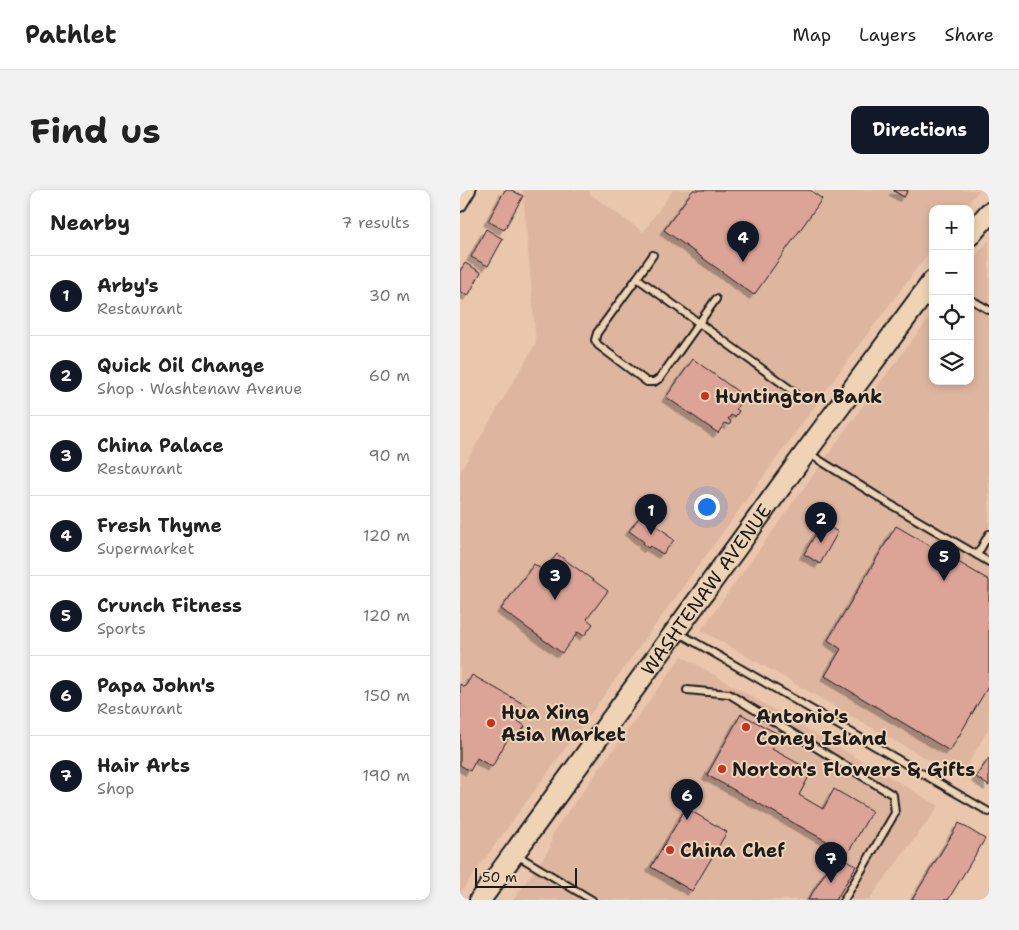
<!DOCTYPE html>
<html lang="en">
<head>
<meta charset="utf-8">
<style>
	body { margin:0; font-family:"Shantell Sans",sans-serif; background:#f2f2f2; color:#222 }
	.controls { position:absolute; right:15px; top:15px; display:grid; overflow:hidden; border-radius:10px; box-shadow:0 2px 8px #0003 }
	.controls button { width:45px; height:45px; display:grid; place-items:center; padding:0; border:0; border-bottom:1px solid #e0e0e0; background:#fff; color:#222; font:25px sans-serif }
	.scale { position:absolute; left:15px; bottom:12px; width:102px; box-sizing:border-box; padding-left:5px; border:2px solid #1c1c1c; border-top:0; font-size:14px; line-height:18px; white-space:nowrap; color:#1c1c1c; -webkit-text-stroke:4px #eed4b5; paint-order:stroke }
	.you { position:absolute; left:246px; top:316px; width:18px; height:18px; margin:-12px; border:4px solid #fff; border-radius:50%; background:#1a73e8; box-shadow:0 0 0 8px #1a73e833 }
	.badge { display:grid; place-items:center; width:32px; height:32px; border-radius:50%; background:#111827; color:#fff; font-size:16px; font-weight:700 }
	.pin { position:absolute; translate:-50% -41px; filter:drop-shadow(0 1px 2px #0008) }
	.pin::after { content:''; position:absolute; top:26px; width:18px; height:15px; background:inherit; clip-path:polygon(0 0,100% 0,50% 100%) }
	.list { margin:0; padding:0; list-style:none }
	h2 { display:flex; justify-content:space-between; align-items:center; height:65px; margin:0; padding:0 20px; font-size:21px }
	h2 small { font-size:16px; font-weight:400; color:#767676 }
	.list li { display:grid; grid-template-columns:32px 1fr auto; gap:15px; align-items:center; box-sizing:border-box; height:80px; padding:0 20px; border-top:1px solid #e0e0e0 }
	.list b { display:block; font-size:19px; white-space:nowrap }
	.list p { margin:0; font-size:16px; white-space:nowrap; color:#767676 }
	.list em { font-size:16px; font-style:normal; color:#767676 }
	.icon { flex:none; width:28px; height:28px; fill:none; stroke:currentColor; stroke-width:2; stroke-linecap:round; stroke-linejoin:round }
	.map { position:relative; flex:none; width:529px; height:710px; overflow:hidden; border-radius:10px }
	header { display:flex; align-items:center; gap:30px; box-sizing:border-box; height:70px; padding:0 25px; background:#fff; border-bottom:1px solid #e0e0e0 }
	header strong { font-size:24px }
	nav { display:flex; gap:28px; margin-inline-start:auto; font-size:18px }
	.intro { display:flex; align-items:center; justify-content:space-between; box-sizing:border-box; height:120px; padding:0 30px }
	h1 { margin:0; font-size:35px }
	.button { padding:12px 22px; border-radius:10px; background:#111827; color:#fff; font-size:18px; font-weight:700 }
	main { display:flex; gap:30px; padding:0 30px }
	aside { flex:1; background:#fff; border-radius:10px; box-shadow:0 2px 8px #0003 }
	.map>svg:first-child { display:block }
</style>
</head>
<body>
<header>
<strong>Pathlet</strong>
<nav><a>Map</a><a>Layers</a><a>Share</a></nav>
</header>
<div class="intro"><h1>Find us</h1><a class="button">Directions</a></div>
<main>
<aside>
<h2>Nearby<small>7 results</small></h2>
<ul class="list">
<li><span class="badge">1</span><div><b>Arby's</b><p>Restaurant</p></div><em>30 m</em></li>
<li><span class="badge">2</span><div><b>Quick Oil Change</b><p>Shop · Washtenaw Avenue</p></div><em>60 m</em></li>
<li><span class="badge">3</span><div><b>China Palace</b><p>Restaurant</p></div><em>90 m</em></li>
<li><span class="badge">4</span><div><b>Fresh Thyme</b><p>Supermarket</p></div><em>120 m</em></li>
<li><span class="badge">5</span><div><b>Crunch Fitness</b><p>Sports</p></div><em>120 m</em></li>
<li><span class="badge">6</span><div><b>Papa John's</b><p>Restaurant</p></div><em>150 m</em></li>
<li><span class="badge">7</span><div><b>Hair Arts</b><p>Shop</p></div><em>190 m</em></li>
</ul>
</aside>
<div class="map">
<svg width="529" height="710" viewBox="0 0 529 710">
	<defs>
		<filter id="shadow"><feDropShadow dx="-4.5" dy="4.5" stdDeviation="0" flood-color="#0004"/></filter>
	</defs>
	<rect width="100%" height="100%" fill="#eac6ad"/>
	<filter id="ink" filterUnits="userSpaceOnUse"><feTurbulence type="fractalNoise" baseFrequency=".02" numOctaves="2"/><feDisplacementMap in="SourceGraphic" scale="10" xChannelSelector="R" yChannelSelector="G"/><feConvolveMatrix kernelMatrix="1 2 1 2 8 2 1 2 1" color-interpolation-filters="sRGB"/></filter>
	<g filter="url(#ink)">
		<!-- built -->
		<g fill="#deb6a0">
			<path d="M 63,0 L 129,0 L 130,4 L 183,42 L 213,0 L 519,0 L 504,19 L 473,19 L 473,57 L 403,150 L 0,703 L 0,282 L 76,153 Z"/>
			<path d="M 529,50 L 529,538 L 500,588 L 241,440 L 416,198 L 473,123 L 473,191 L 510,191 L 510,74 Z"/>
			<path d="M 222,466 L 479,616 L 409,710 L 53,710 L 90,658 L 92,646 L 96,638 Z"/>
		</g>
		<!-- building -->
		<g fill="#dca497" stroke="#1c1c1c" filter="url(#shadow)">
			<path d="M 45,0 L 51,0 L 63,6 L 44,40 L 28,31 Z"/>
			<path d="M 233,0 L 350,0 L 362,9 L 294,105 L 204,40 Z"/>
			<path d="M 434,0 L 448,0 L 444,7 L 434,1 Z"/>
			<path d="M 434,0 L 448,0 L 444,7 L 434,1 Z"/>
			<path d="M 26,39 L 43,49 L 28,76 L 11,67 Z"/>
			<path d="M 5,73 L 21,82 L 8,106 L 0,101 L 0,81 Z"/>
			<path d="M 233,169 L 284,206 L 276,219 L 279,221 L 275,227 L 271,225 L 268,229 L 271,232 L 269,235 L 265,233 L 258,243 L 206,207 Z"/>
			<path d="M 181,325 L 208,344 L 207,345 L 214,350 L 203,364 L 190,356 L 188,358 L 183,354 L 184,352 L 169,341 Z"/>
			<path d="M 362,333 L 378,342 L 360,374 L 344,364 Z"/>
			<path d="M 436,336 L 529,390 L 529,495 L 490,561 L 365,486 L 381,459 L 368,450 Z"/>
			<path d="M 97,364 L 148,401 L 127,429 L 133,434 L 124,446 L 118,442 L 102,463 L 41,419 L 74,374 L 84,381 Z"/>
			<path d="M 12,485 L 67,516 L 58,531 L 65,536 L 58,547 L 51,543 L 32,577 L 17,568 L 10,581 L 0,575 L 0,494 L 5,497 Z"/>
			<path d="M 281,524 L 320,545 L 312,559 L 352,581 L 339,605 L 363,619 L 374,599 L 412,621 L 388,663 L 247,585 Z"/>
			<path d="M 529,568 L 529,596 L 516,587 Z"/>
			<path d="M 226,618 L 267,642 L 232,701 L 191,677 Z"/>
			<path d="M 499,633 L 525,649 L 488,710 L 452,710 Z"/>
			<path d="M 377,664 L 396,676 L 376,710 L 348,710 Z"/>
		</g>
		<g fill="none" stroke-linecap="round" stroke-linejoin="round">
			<defs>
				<g id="service">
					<path d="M 177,88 L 193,65"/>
					<path d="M 256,109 L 200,188 L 194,192 L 187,192 L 138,155 L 135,150 L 137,143 L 177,88 L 334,202"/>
					<path d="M 510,109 L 529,120"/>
					<path d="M 348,263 L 428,313 L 529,372"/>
					<path d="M 517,365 L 529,344"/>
					<path d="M 219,443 L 529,622"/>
					<path d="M 227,500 L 269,504 L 433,605 L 435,623 L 384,710"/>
					<path d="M 55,664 L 132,710"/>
				</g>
				<path id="minor" d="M 0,15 L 9,0"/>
				<g id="primary">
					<path d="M 510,45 L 529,23"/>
					<path id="s1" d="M 20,710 L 346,262 L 473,91"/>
				</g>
			</defs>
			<!-- service casing -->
			<use href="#service" stroke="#1c1c1c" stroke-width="10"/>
			<!-- minor casing -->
			<use href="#minor" stroke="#1c1c1c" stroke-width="16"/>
			<!-- primary casing -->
			<use href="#primary" stroke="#1c1c1c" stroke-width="24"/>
			<!-- service -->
			<use href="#service" stroke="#eed4b5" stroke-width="6"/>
			<!-- minor -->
			<use href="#minor" stroke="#eed4b5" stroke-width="12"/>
			<!-- primary -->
			<use href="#primary" stroke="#eed4b5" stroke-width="20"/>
		</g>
	</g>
	<!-- markers -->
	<g fill="#c8321e" stroke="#eed4b5" stroke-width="2">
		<circle cx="245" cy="206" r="5"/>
		<circle cx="31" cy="533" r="5"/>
		<circle cx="286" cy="537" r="5"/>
		<circle cx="262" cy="579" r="5"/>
		<circle cx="210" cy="660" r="5"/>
	</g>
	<g text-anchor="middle" stroke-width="4" stroke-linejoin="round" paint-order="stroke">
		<!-- poi labels -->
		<g font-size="19" font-weight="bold" fill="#1c1c1c" stroke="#eed4b5" text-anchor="start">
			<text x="255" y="213">Huntington Bank</text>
			<text x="41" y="529">Hua Xing<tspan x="41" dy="22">Asia Market</tspan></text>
			<text x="296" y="533">Antonio's<tspan x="296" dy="22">Coney Island</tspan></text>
			<text x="272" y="586">Norton's Flowers &amp; Gifts</text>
			<text x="220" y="667">China Chef</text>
		</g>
		<!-- street labels -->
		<g font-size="19" fill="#1c1c1c" stroke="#eed4b5">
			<text dy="7" stroke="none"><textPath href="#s1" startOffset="384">WASHTENAW AVENUE</textPath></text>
		</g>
	</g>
</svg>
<div class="controls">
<button>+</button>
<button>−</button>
<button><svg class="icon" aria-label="locate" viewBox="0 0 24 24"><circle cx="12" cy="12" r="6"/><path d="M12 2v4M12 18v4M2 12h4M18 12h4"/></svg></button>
<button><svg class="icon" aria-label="layers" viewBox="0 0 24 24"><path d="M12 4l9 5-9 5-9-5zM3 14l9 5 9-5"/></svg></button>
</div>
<div class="scale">50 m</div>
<div class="you"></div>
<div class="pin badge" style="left:191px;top:345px">1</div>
<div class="pin badge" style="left:361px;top:353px">2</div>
<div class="pin badge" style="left:95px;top:410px">3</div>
<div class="pin badge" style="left:283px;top:72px">4</div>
<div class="pin badge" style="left:484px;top:391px">5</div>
<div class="pin badge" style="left:227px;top:630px">6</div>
<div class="pin badge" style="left:371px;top:693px">7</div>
</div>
</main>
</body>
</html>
